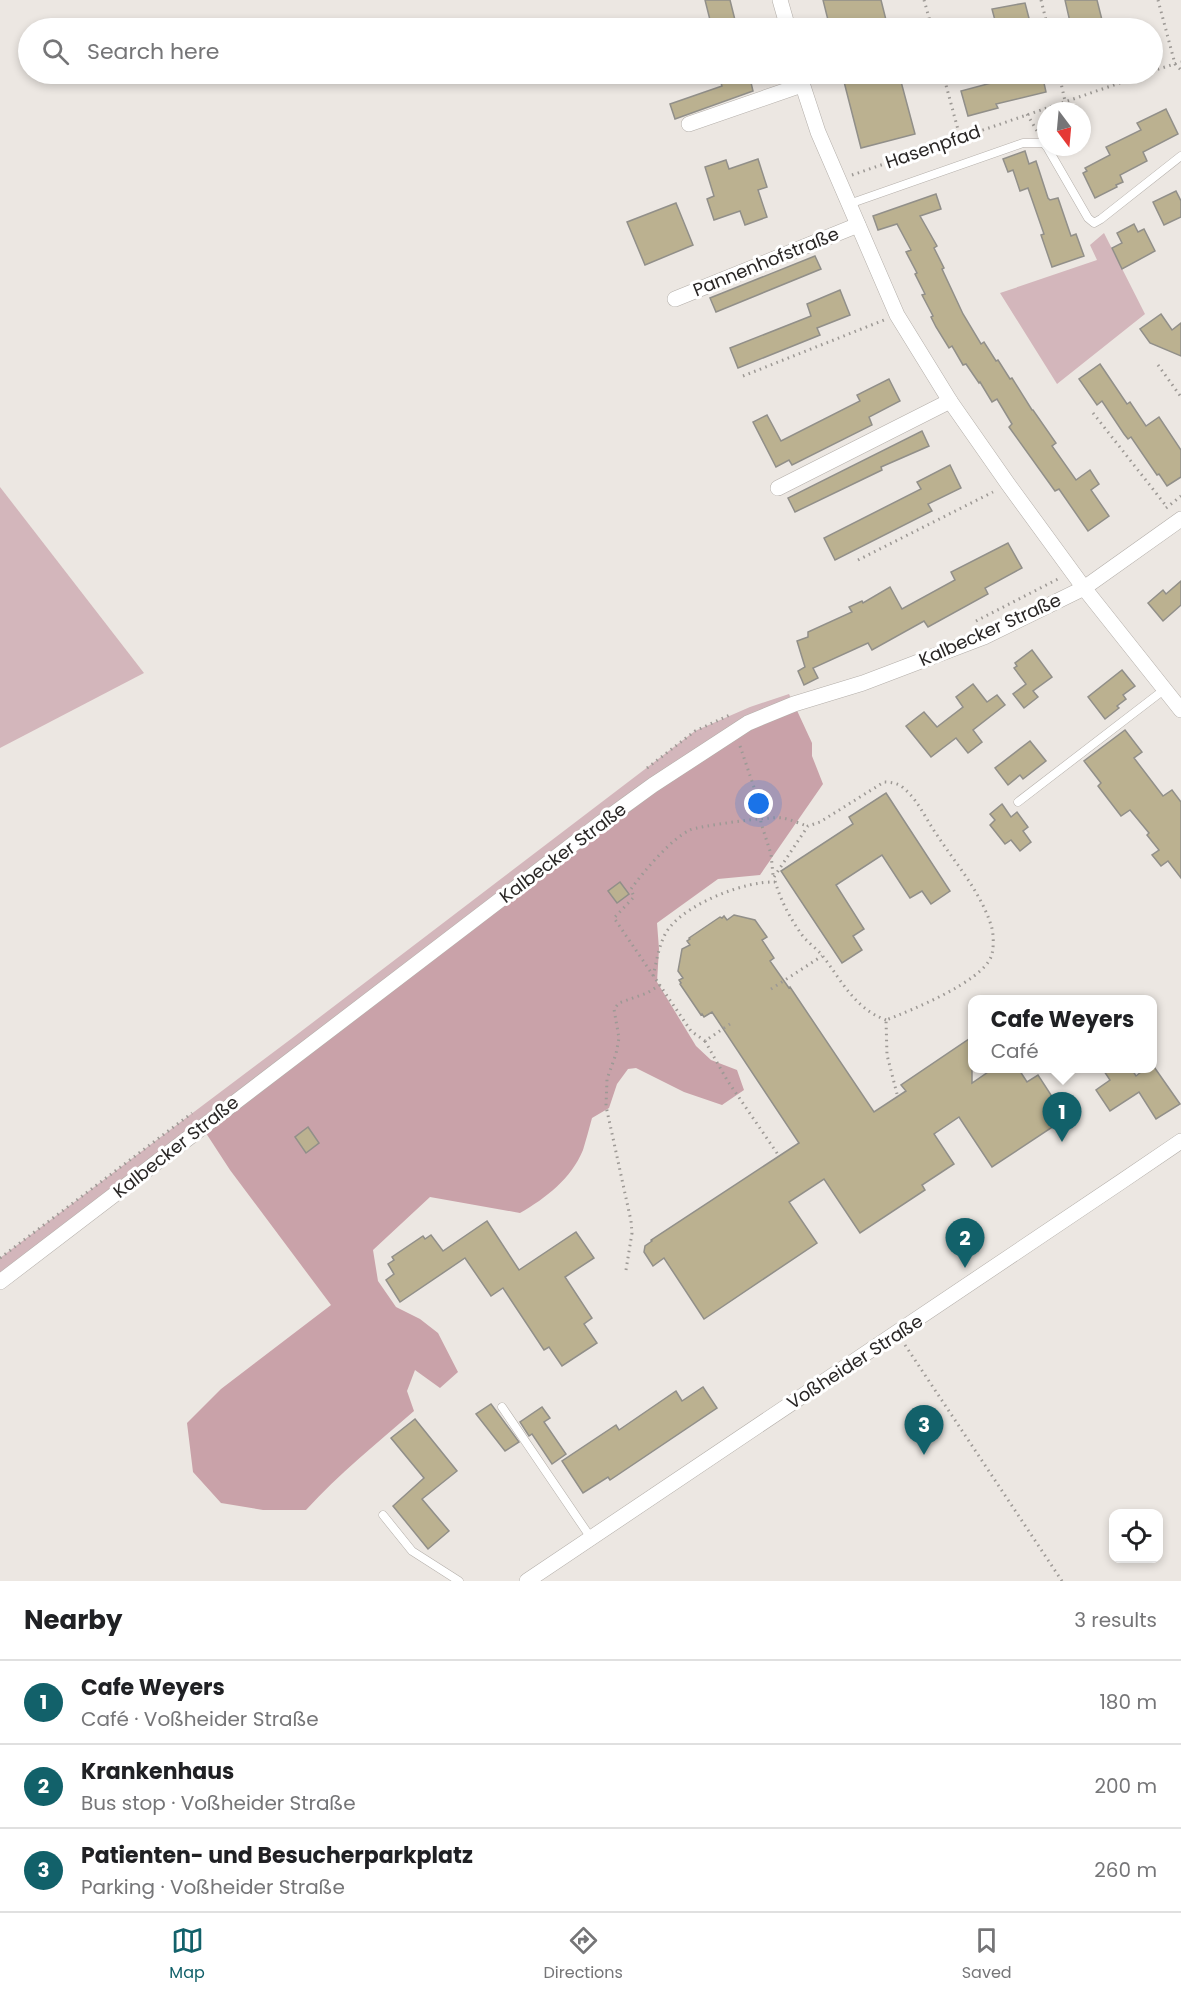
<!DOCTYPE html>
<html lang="en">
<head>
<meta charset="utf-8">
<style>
	body { margin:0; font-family:Poppins,sans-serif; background:#f2f2f2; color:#202124 }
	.controls { position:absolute; right:18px; bottom:18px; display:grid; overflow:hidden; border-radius:12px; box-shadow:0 3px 9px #0003 }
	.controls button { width:54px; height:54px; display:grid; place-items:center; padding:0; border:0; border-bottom:2px solid #e0e0e0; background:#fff; color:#202124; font:30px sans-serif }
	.compass { position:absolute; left:1037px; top:102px; width:54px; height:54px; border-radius:50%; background:#fff; box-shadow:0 3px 9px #0003; rotate:164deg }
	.you { position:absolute; left:759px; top:804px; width:21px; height:21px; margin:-15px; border:4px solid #fff; border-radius:50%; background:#1a73e8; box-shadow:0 0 0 9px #1a73e833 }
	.badge { display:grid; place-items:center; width:39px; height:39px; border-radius:50%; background:#12616a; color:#fff; font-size:20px; font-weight:700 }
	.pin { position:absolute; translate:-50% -50px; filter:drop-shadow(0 2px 3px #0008) }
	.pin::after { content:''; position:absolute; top:32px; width:21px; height:18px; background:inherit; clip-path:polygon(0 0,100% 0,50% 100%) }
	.popup { position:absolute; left:968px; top:995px; width:189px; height:78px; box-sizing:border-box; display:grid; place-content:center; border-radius:12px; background:#fff; filter:drop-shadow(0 2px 4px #0005); font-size:20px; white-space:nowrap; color:#757577 }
	.popup b { font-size:22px; color:#202124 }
	.popup::after { content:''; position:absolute; left:50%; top:100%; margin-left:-12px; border:12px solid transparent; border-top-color:#fff }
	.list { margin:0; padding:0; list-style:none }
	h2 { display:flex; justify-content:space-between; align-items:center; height:78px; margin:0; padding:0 24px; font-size:26px }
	h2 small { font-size:20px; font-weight:400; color:#757577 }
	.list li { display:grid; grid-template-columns:39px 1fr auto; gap:18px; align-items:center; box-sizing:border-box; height:84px; padding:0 24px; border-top:2px solid #e0e0e0 }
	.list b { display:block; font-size:22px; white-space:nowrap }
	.list p { margin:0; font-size:20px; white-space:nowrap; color:#757577 }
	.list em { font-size:20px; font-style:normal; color:#757577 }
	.icon { flex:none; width:33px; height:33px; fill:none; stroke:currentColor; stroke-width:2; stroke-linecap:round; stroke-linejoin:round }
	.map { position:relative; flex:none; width:1181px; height:1581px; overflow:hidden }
	.search { position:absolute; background:#fff; box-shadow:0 3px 9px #0003; left:18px; right:18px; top:18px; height:66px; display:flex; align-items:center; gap:15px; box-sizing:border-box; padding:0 21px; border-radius:33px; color:#757577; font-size:22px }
	.sheet { height:330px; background:#fff }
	nav { display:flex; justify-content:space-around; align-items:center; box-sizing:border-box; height:84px; border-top:2px solid #e0e0e0; background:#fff; font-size:16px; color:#757577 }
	nav a { display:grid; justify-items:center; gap:3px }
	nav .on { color:#12616a }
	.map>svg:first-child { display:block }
</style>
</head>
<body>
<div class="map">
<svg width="1181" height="1581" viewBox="0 0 1181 1581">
	<rect width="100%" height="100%" fill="#ece7e2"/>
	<!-- green -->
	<g fill="#d3b6bb">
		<path d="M 1104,233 L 1145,314 L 1057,384 L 1000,293 L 1097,260 L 1090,245 Z"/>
		<path d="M 0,487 L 144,673 L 0,748 Z"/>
		<path d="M 789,694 L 794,704 L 0,1282 L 0,1258 L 295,1036 L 695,731 L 750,707 Z"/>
	</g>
	<!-- forest -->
	<path fill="#c9a2a9" d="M 794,704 L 812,743 L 812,756 L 823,784 L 760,875 L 718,879 L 657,923 L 659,949 L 657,982 L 696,1046 L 711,1060 L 737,1070 L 744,1090 L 722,1105 L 684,1092 L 636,1068 L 628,1069 L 617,1084 L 609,1108 L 592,1118 C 589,1129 586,1140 583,1150 C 571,1179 546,1198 520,1213 L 430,1197 L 373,1250 L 378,1281 L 396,1307 L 420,1319 L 438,1333 L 458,1372 L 440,1388 L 415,1370 L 407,1391 L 414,1411 C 377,1443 339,1474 306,1510 L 263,1510 L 221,1503 L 193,1472 L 187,1423 L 221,1389 L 331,1305 L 230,1170 L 202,1127 L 653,785 Z"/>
	<!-- building -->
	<g fill="#bbb190" stroke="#918f89" stroke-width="1.5">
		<path d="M 705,0 L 730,0 L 737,28 L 712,28 Z"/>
		<path d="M 823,0 L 881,0 L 888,28 L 830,28 Z"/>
		<path d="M 1065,0 L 1097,0 L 1104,28 L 1075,28 L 1073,21 L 1070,22 Z"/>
		<path d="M 1025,3 L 1031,26 L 1020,28 L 997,28 L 992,9 Z"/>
		<path d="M 718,74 L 749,74 L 753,91 L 675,119 L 670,104 L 722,86 Z"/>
		<path d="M 842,74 L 899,74 L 915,134 L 861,148 Z"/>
		<path d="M 1008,74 L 1042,74 L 1046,92 L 996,104 L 998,108 L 968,116 L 961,91 L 1010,78 Z"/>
		<path d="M 1166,109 L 1178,134 L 1143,152 L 1147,161 L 1120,175 L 1123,182 L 1116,185 L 1117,187 L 1095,198 L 1083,173 L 1087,171 L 1085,168 L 1110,155 L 1106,147 L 1141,130 L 1137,123 Z"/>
		<path d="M 1025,151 L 1029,164 L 1036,161 L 1048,198 L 1050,200 L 1058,198 L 1071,236 L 1076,234 L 1084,256 L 1052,267 L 1041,235 L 1044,234 L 1028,188 L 1020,191 L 1013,170 L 1008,172 L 1003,159 Z"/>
		<path d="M 758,159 L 767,187 L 758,190 L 767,217 L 745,225 L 740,211 L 714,220 L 707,199 L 714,196 L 705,167 L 726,160 L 729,169 Z"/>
		<path d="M 1176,191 L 1181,201 L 1181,217 L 1164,225 L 1153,202 Z"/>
		<path d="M 936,194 L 941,209 L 920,216 L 937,246 L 934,248 L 944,268 L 942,269 L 963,314 L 981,344 L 984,342 L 996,361 L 998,360 L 1010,379 L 1012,378 L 1032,410 L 1033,410 L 1056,443 L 1052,446 L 1076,480 L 1090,470 L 1099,484 L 1091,490 L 1109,516 L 1088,531 L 1059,489 L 1055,491 L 1009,427 L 1012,424 L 997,399 L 992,402 L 980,382 L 979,383 L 966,364 L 963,365 L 952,346 L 949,348 L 936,327 L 931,317 L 933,316 L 922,295 L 925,294 L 915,274 L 917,273 L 906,252 L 911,250 L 897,224 L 878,230 L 873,216 Z"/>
		<path d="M 676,203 L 693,245 L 645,265 L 627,222 Z"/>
		<path d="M 1134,224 L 1138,232 L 1144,229 L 1155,251 L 1122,269 L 1112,248 L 1122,243 L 1117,233 Z"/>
		<path d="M 815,256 L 821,269 L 716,312 L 710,298 Z"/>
		<path d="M 840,290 L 850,315 L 817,328 L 820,335 L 738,368 L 730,348 L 811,316 L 807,304 Z"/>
		<path d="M 1161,314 L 1172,330 L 1181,323 L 1181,356 L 1150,343 L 1140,329 Z"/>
		<path d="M 1100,364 L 1127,404 L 1130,402 L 1146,426 L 1159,417 L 1181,450 L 1181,477 L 1167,486 L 1159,474 L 1157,475 L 1131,437 L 1128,439 L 1124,434 L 1102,401 L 1097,405 L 1079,379 Z"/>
		<path d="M 889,379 L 900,401 L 869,417 L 872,425 L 792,465 L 789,460 L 776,467 L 753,422 L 767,415 L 781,441 L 860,401 L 857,395 Z"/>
		<path d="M 922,431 L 929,446 L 881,467 L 882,470 L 795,512 L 788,498 Z"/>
		<path d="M 950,465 L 961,488 L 928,504 L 932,511 L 835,560 L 824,538 L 921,489 L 917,482 Z"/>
		<path d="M 1008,543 L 1022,568 L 985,588 L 988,594 L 928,627 L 924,621 L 872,650 L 868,643 L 813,668 L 818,678 L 804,685 L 798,671 L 805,667 L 797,641 L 808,637 L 808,632 L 852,612 L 849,607 L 862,601 L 863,603 L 890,587 L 902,609 L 955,580 L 951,572 Z"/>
		<path d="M 1181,581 L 1181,605 L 1163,621 L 1148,603 L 1163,590 L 1166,594 Z"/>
		<path d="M 1032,650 L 1052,677 L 1033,691 L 1038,697 L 1024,708 L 1013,694 L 1026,684 L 1014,668 L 1017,666 L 1015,663 Z"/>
		<path d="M 1122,670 L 1135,686 L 1123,695 L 1126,699 L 1117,706 L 1119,708 L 1105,719 L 1088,697 Z"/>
		<path d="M 973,684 L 987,702 L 997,695 L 1005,705 L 973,730 L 982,742 L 968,753 L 956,738 L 931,757 L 906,726 L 924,712 L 937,727 L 963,707 L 956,697 Z"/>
		<path d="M 1125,730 L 1142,752 L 1134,758 L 1163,796 L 1172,790 L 1181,802 L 1181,878 L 1168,861 L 1161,866 L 1152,855 L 1159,850 L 1147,835 L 1149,833 L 1130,810 L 1121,816 L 1098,786 L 1101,783 L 1084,761 Z"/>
		<path d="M 1030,741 L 1046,761 L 1023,779 L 1020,775 L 1008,785 L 995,768 Z"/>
		<path d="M 886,793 L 950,891 L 931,904 L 922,891 L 910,898 L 882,855 L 836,885 L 864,929 L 853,936 L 862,950 L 842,963 L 781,871 L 853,824 L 849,817 Z"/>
		<path d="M 1002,804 L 1011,817 L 1017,812 L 1028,827 L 1023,831 L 1031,842 L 1020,851 L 1011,840 L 1005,844 L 990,825 L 995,820 L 990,814 Z"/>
		<path d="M 620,882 L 629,894 L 617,903 L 608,891 Z"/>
		<path d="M 734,915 L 755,920 L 767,937 L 762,940 L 774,958 L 770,961 L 789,988 L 790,987 L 874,1112 L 906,1091 L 901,1085 L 972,1037 L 972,1083 L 994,1068 L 1018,1068 L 1027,1082 L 1038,1075 L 1066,1118 L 992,1167 L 959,1117 L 934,1134 L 954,1164 L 922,1185 L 925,1190 L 860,1233 L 824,1179 L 789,1202 L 817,1243 L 704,1319 L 664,1258 L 653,1266 L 644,1252 L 645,1246 L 652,1241 L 651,1240 L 799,1143 L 712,1012 L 704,1017 L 702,1014 L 701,1015 L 680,984 L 681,983 L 679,980 L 683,978 L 678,971 L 682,949 L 690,945 L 687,941 L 690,939 L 689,938 L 720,917 L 722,918 L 724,916 L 727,920 Z"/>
		<path d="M 1152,1064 L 1180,1104 L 1156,1119 L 1139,1092 L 1110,1111 L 1096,1090 L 1110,1080 L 1102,1068 L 1131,1068 L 1136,1076 L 1146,1068 L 1152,1068 Z"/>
		<path d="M 308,1127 L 319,1143 L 306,1153 L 295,1137 Z"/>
		<path d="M 487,1221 L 519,1270 L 576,1232 L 594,1258 L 565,1277 L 592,1318 L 584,1324 L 597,1343 L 562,1366 L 549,1347 L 544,1350 L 503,1288 L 491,1296 L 465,1258 L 400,1302 L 386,1280 L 394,1274 L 388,1264 L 394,1260 L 392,1257 L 423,1236 L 425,1239 L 431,1235 L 443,1251 Z"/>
		<path d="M 703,1387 L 717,1408 L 610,1480 L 608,1477 L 583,1493 L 562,1461 L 616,1425 L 619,1430 L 676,1391 L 682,1401 Z"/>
		<path d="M 491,1404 L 519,1442 L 505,1451 L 476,1414 Z"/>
		<path d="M 542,1407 L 550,1418 L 544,1422 L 566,1454 L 552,1464 L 532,1434 L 529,1436 L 520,1422 Z"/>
		<path d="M 415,1419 L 457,1471 L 422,1499 L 449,1531 L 428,1549 L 393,1506 L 424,1478 L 391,1438 Z"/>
	</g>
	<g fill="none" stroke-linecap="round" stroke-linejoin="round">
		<defs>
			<g id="lane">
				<path d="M 1047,147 L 1088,218 L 1094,223 L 1101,219 L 1181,156"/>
				<path d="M 849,204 L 1023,143 L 1044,143 L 1046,146"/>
				<path d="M 1018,802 L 1165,689"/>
				<path d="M 502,1407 L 591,1538"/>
				<path d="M 383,1515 L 412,1551 L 459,1581"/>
			</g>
			<g id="street">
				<path d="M 780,0 L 788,28"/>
				<path d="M 799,74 L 818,132 L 897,315 L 950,401 L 1008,484 L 1084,588 L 1181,710"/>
				<path d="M 689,124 L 802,85"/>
				<path d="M 675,299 L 858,225"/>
				<path d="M 778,488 L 950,401"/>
				<path d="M 0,1282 L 602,822 L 653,785 L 748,723 L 794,704 L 863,683 L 984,637 L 1084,588 L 1181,519"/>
				<path d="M 527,1581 C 745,1434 964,1289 1181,1141"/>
			</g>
		</defs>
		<!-- lane casing -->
		<use href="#lane" stroke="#b3aea9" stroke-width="9"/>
		<!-- street casing -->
		<use href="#street" stroke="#b3aea9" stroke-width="16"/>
		<!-- path -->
		<g stroke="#9d9995" stroke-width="3" stroke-dasharray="1.5 4.5" stroke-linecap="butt">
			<path d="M 924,0 L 932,28"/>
			<path d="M 1041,0 L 1048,28"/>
			<path d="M 1158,0 L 1175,64 L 1181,70"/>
			<path d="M 1152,71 L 1181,62"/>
			<path d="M 943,74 L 960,137"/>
			<path d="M 1059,74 L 1065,101"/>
			<path d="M 1027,114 L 1037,131"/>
			<path d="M 852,175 L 1146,74"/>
			<path d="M 1158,365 L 1181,397"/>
			<path d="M 743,376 L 884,320"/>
			<path d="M 1093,413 L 1167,507"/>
			<path d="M 1166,508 L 1181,496"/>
			<path d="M 858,560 L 993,492"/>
			<path d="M 976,621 L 1058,579"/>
			<path d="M 740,746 L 759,802 L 761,823 L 771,854 L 773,875"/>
			<path d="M 647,768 L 695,731 L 732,714"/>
			<path d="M 653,976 C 657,961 659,940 670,927 C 689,903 745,881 775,882"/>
			<path d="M 771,989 L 822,956"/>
			<path d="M 886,1020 C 854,1008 842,981 822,955 C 816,948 808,943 802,935 C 790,918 779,898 774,877 L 808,826 L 820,822 L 884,782 C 890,782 896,783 901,786 C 918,799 925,818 937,835 C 956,864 980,891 991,925 C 994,933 994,950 991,957 C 981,982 912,1010 886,1020 L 887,1055 L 897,1094"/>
			<path d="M 730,1024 L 705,1041 L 691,1031 L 614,918 L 634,897 L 631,889 C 643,872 672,838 690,830 C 698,826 772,816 782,818 C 790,819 800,824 808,826"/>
			<path d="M 705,1041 L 727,1080 L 779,1156"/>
			<path d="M 0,1258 L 192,1113"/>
			<path d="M 626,1270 L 632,1233 L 631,1221 L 606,1106 L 607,1079 L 616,1054 L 619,1038 L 614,1009 L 619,1003 L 647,993 L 660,985"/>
			<path d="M 905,1345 L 1062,1581"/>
		</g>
		<!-- lane -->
		<use href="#lane" stroke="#fff" stroke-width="8"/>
		<!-- street -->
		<use href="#street" stroke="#fff" stroke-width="15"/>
	</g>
	<g text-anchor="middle" stroke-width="6" stroke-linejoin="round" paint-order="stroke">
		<!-- street labels -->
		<g font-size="18" fill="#292625" stroke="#fff">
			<text transform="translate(933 147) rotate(-19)" y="6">Hasenpfad</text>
			<text transform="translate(766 262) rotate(-22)" y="6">Pannenhofstraße</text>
			<text transform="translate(990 630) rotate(-24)" y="6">Kalbecker Straße</text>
			<text transform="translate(563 853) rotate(-37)" y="6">Kalbecker Straße</text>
			<text transform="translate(176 1147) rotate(-38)" y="6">Kalbecker Straße</text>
			<text transform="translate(855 1362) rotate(-33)" y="6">Voßheider Straße</text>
		</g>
	</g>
</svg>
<div class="controls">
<button><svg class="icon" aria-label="locate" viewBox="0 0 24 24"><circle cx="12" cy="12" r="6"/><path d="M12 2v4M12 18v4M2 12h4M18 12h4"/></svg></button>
</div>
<svg class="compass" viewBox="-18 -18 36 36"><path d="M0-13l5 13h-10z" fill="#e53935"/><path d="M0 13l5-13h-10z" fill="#757577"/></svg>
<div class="you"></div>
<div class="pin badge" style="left:1062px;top:1142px">1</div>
<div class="popup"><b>Cafe Weyers</b>Café</div>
<div class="pin badge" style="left:965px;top:1268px">2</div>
<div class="pin badge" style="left:924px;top:1455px">3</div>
<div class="search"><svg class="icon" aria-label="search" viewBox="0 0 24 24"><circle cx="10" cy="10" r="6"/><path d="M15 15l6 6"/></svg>Search here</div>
</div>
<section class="sheet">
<h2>Nearby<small>3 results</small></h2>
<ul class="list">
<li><span class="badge">1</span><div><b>Cafe Weyers</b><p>Café · Voßheider Straße</p></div><em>180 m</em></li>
<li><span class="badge">2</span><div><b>Krankenhaus</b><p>Bus stop · Voßheider Straße</p></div><em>200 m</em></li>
<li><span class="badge">3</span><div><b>Patienten- und Besucherparkplatz</b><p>Parking · Voßheider Straße</p></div><em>260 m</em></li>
</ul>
</section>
<nav>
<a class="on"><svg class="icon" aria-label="map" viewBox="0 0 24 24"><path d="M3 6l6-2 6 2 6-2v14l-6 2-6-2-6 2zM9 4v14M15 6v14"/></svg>Map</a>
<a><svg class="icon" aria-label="directions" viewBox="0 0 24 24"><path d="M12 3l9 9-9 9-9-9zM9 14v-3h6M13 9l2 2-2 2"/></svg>Directions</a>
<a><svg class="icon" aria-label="saved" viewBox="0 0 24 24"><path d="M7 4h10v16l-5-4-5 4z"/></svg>Saved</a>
</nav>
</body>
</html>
